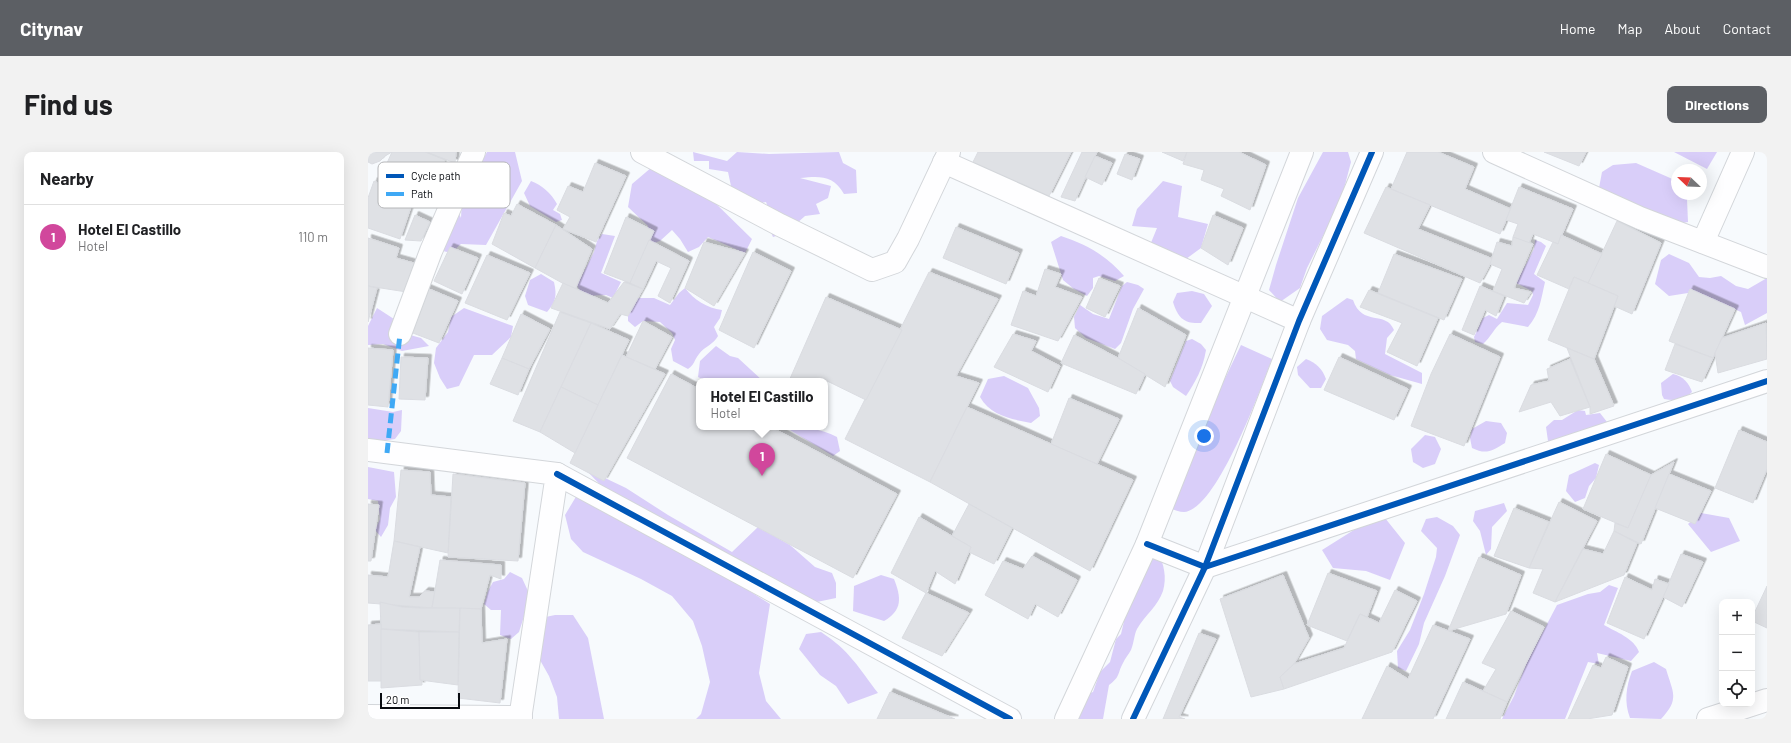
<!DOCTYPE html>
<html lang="en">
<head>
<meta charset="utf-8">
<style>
	body { margin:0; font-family:Barlow,sans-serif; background:#f2f2f2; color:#202124 }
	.controls { position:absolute; right:12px; bottom:12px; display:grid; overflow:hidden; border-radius:8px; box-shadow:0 4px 16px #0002 }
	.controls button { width:36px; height:36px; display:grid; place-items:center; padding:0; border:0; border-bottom:1px solid #e0e0e0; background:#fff; color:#202124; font:20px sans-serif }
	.compass { position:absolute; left:1303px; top:12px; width:36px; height:36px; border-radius:50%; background:#fff; box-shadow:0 4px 16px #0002; rotate:293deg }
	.scale { position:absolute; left:12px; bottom:10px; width:80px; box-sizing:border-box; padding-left:4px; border:2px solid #090c11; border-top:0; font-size:11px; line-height:14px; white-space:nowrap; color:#090c11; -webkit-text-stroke:3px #fff; paint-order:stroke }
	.you { position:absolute; left:836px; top:284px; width:14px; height:14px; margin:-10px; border:3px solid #fff; border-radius:50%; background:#1a73e8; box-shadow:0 0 0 6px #1a73e833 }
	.badge { display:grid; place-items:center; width:26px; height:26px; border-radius:50%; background:#5c5f64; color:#fff; font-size:13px; font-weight:700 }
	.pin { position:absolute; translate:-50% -33px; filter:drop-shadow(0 1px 2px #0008) }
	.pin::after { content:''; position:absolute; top:21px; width:14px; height:12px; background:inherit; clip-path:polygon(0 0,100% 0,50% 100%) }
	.popup { position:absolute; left:328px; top:226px; width:132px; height:52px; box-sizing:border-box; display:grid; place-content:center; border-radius:8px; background:#fff; filter:drop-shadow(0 1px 3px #0005); font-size:13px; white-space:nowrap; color:#757577 }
	.popup b { font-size:15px; color:#202124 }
	.popup::after { content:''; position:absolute; left:50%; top:100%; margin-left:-8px; border:8px solid transparent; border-top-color:#fff }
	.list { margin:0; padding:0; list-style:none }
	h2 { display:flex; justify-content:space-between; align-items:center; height:52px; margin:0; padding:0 16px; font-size:17px }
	h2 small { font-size:13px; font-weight:400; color:#757577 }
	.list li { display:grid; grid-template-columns:26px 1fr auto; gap:12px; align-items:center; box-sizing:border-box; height:64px; padding:0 16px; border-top:1px solid #e0e0e0 }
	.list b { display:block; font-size:15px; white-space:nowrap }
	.list p { margin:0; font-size:13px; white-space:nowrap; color:#757577 }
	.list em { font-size:13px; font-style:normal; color:#757577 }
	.icon { flex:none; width:22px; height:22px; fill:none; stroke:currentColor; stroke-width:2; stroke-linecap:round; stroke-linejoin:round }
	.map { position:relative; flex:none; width:1399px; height:567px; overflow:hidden; border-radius:8px }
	header { display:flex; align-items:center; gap:24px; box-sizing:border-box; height:56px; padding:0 20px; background:#5c5f64; color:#fff }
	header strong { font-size:19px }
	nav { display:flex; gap:22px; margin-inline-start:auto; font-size:14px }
	.intro { display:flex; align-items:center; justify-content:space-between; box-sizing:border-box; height:96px; padding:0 24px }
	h1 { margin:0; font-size:28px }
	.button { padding:10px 18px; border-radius:8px; background:#5c5f64; color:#fff; font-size:14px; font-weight:700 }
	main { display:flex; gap:24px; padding:0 24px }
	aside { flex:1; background:#fff; border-radius:8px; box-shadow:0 4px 16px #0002 }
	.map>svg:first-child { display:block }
</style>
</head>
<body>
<header>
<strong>Citynav</strong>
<nav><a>Home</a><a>Map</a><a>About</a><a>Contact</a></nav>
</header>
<div class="intro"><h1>Find us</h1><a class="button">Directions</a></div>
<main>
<aside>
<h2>Nearby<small></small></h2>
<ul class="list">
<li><span class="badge" style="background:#d1479c">1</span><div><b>Hotel El Castillo</b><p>Hotel</p></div><em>110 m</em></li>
</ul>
</aside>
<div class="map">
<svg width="1399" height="567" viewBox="0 0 1399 567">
	<defs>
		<filter id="shadow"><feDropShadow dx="3.5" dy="-3.5" stdDeviation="0" flood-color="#0004"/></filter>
	</defs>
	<rect width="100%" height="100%" fill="#f7fafd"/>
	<!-- forest -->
	<g fill="#d9cef9">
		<path d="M 119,0 L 147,0 L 154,29 L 118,93 L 93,92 L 83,101 L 71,98 L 90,59 L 93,66 L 94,46 Z"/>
		<path d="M 325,0 L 359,9 L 369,0 L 401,2 L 471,0 L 475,11 L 488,18 L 489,41 L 476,42 C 465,23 452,24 432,26 L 463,34 L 460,46 L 448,52 L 452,62 L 437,64 L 418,81 L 405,85 L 399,71 L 401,58 L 398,50 L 383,53 L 363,34 L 360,20 L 341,17 L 341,9 L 326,9 Z"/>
		<path d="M 955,0 L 980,0 L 983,10 L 973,48 L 939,116 L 932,136 L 912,150 L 901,138 L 908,113 L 930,46 Z"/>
		<path d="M 1306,0 L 1349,0 L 1339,17 Z"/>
		<path d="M 1268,11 L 1309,29 L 1309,42 L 1317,42 L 1319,47 L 1320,70 L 1309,72 L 1231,36 L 1234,20 L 1245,13 Z"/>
		<path d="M 284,15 L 334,38 L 384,87 L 377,101 L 340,85 L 331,95 L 320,100 L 312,87 L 304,78 L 292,89 L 279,93 L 280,74 L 260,55 L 264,32 Z"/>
		<path d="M 163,29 C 174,33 183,41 189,52 L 185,58 L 192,62 L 194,68 L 188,70 L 162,54 L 156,41 Z"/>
		<path d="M 795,29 L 814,34 L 810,65 L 840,72 L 833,96 L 807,115 L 780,98 L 789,76 L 764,74 L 769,57 Z"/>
		<path d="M 234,82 L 247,84 L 233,121 L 253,130 L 245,146 L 238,143 L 214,144 L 209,133 L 226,100 L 229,89 Z"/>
		<path d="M 693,84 C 718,92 739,104 756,124 L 747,129 L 731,124 L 725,126 L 725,136 L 719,144 L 706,137 L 695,128 L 683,90 Z"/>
		<path d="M 1167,88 L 1173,90 L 1178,94 L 1166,122 L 1177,130 C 1173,147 1172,161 1160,175 L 1134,170 C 1126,176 1123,185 1115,192 L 1107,190 L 1106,185 L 1115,166 L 1121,163 L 1129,167 L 1139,151 L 1160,153 L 1165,143 L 1164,139 L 1148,131 L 1166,97 Z"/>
		<path d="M 1301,102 L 1321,111 L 1331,125 L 1342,126 L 1353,124 L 1368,134 L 1380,137 L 1399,126 L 1399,161 L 1377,173 L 1373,160 L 1322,137 L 1320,141 L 1301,144 L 1287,132 L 1293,108 Z"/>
		<path d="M 173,122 L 186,130 C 189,144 188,149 179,160 L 160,153 L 157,144 L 162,128 Z"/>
		<path d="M 759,130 L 770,133 L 776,137 L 765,157 L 753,191 L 747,197 L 718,186 L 707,176 L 706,165 L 712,153 L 725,162 L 741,167 L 754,134 Z"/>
		<path d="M 317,136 C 326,148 339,156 354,158 L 352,166 L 346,175 L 350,184 C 345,193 337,194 331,202 C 326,208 327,212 320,217 L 305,209 L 303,197 L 307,188 L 304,181 L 292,170 L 275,169 L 267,175 L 260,169 L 260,164 L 267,146 L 286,146 L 302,153 L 311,141 Z"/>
		<path d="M 824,139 L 836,142 L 844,154 L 833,171 C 816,172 810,166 805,150 L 809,141 Z"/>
		<path d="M 979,146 L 985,148 C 994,175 1018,158 1026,178 L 1019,186 L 1017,202 L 1054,221 L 1054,232 L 1022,223 L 988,207 L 987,199 L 980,193 L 959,188 L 952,177 L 954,164 Z"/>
		<path d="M 9,156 L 29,169 L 42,183 L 53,186 L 61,194 L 34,199 L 15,192 L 0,193 L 0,174 Z"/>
		<path d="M 96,156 L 145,174 L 143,185 L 124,203 L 106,203 L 91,234 L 79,237 L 72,226 L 66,211 L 68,196 L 80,180 L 83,165 Z"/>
		<path d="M 824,187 L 833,192 L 838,198 C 835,216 828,229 818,244 L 805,235 L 802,229 L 818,189 Z"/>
		<path d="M 873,193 L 904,207 C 893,236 849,358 816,360 C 810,360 802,356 796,354 Z"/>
		<path d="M 348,194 L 362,204 L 370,206 L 395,229 L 339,229 L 330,225 L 332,209 Z"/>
		<path d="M 938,207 C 948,211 954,216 958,227 L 953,236 L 942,236 L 930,223 L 929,215 Z"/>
		<path d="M 1305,222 C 1315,224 1321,231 1324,240 C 1315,248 1308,249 1296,247 L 1294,243 L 1293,231 Z"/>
		<path d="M 636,224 L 660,236 L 671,256 L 672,264 L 663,271 C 643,267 623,264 612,245 L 620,227 Z"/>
		<path d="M 0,256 L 25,260 L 34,258 L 33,279 L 27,287 L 0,291 Z"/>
		<path d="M 1210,258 L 1217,259 L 1218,263 L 1232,261 L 1239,270 L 1232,279 L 1184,291 L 1180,289 L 1178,275 L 1186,268 L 1194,268 Z"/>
		<path d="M 1118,269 L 1133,271 L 1139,281 L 1137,291 C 1124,299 1118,303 1104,296 L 1102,286 L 1104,277 Z"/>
		<path d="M 417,275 C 436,275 452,276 469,285 L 472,299 L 465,304 Z"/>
		<path d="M 1057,283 L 1067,285 L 1073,297 L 1067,312 L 1055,316 L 1045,310 L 1043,297 Z"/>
		<path d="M 1227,311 L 1231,313 L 1228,326 L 1221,334 L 1217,346 L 1207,350 L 1198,339 L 1201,323 Z"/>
		<path d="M 0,315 L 26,320 L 28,345 L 22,356 L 20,373 L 13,385 L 7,378 L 12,367 L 10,349 L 0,347 Z"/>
		<path d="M 216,316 L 258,336 L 300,363 L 364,400 L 390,375 L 422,393 L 447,415 L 464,421 L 468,431 L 468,446 L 444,451 L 335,406 L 375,435 L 402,452 L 391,521 L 398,549 L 413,567 L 328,567 L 333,562 L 342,530 L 334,494 L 325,469 L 304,444 L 273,427 L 215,400 L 203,387 L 197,363 L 209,343 L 249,367 L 270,377 L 248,349 Z"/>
		<path d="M 1136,351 L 1139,359 L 1124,375 L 1123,397 L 1118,403 L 1112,379 L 1105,369 L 1107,359 Z"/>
		<path d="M 1013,361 L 1037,391 L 1022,428 L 998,419 L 965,416 L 954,398 Z"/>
		<path d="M 1333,361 L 1361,366 L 1372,389 L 1343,400 L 1320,372 Z"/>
		<path d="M 1069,365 L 1085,374 L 1092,383 L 1077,424 L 1056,471 L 1051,492 L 1038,519 L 1030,516 L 1029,499 L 1042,478 L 1056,442 L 1068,405 L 1069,396 L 1053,379 L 1058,367 Z"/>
		<path d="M 790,400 C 796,413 799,425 795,439 C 790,454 777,463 769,477 C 766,483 766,491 763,498 C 761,502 757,506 755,511 C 749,522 753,524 741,533 L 735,567 L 704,567 L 700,548 L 725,540 L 732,520 L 742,510 L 748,487 L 753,482 L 759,457 L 757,426 Z"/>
		<path d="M 142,420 L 154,426 L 160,439 L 161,449 L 151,480 L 143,487 L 132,483 L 133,458 L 123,458 L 116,452 L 120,439 L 125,430 L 136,427 Z"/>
		<path d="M 513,423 L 526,427 C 533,445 535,458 516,469 L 485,459 L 486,434 Z"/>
		<path d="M 1241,433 L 1250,436 L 1236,473 C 1248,480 1266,486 1271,500 L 1263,509 L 1229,501 L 1231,512 L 1220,510 L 1197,567 L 1134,567 L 1146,544 L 1158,512 L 1189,453 L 1220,442 L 1232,440 Z"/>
		<path d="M 187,463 L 205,463 L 220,486 L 236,567 L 191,567 L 189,545 L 181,524 L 155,478 L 173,466 Z"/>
		<path d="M 453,480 C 481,498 491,516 510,541 L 480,552 L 468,534 L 452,523 L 431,497 L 438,482 Z"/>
		<path d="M 1286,510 L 1298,517 C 1305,541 1312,547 1293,567 L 1262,566 C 1256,550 1258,535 1264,519 Z"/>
	</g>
	<!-- building -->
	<g fill="#dfe1e5" stroke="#dadce1" filter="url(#shadow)">
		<path d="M 0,0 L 24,0 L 17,4 L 12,9 L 4,12 L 0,10 Z"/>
		<path d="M 24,0 L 57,0 L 77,8 L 68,27 L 57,23 L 49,45 L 10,31 Z"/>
		<path d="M 59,0 L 88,0 L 87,11 Z"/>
		<path d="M 610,0 L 703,0 L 681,44 L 605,10 Z"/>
		<path d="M 714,0 L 729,0 L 707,49 L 693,45 Z"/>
		<path d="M 794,0 L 819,0 L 815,9 Z"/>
		<path d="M 819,0 L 871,0 L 898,13 L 882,58 L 853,44 L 856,37 L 833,28 L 836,18 L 815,12 Z"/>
		<path d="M 1039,0 L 1070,0 L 1106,15 L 1097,37 L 1143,57 L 1132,82 L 1023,37 Z"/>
		<path d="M 1176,0 L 1218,0 L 1211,14 Z"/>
		<path d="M 757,2 L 772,7 L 764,28 L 749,22 Z"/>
		<path d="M 727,4 L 744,11 L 734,33 L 717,25 Z"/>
		<path d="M 227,11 L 258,24 L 228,90 L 195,77 L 202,65 L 189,58 L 200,34 L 215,40 Z"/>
		<path d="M 6,29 L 45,49 L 32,87 L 0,76 L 0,46 Z"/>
		<path d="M 1018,35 L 1062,53 L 1050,77 L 1125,107 L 1112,131 L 996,81 Z"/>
		<path d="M 1151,35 L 1205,57 L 1190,92 L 1165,82 L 1161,91 L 1145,85 L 1150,72 L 1138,68 Z"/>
		<path d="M 149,52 L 188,73 L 167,116 L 124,92 L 136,61 L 143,64 Z"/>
		<path d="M 47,63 L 62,70 L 53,89 L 37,88 Z"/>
		<path d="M 845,63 L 875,76 L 860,113 L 833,96 Z"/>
		<path d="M 258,65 L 286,79 L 262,131 L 236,121 Z"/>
		<path d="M 1249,69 L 1293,91 L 1264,162 L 1246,154 L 1250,144 L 1220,131 Z"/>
		<path d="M 188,73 L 224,97 L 207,138 L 167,116 Z"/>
		<path d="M 588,75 L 651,101 L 638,132 L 575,106 Z"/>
		<path d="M 1193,83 L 1234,102 L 1220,131 L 1206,125 L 1201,137 L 1169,123 L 1185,90 L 1190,92 Z"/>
		<path d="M 1145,85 L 1165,92 L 1146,136 L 1163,140 L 1156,151 L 1125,139 L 1134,117 L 1122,112 L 1129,90 L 1144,94 Z"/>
		<path d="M 0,86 L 31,96 L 28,106 L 53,113 L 45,141 L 0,134 Z"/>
		<path d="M 281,88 L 321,109 L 302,151 L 290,144 L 303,116 L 288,109 L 275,137 L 262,131 Z"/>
		<path d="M 336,90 L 377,101 L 346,154 L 317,136 Z"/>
		<path d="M 82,95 L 110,106 L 94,142 L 66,129 Z"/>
		<path d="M 385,100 L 423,119 L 386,196 L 351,178 Z"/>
		<path d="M 1026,102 L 1094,127 L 1076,168 L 1010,141 Z"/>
		<path d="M 119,103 L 162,121 L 139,168 L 97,151 Z"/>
		<path d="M 677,117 L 693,122 L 687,135 L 714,145 L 690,189 L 643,173 L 655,139 L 668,144 Z"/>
		<path d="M 561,120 L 630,147 L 588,224 L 611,231 L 562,330 L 477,287 Z"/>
		<path d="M 1206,125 L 1250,144 L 1226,207 L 1180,188 Z"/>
		<path d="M 731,126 L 752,134 L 737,165 L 718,156 Z"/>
		<path d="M 256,130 L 275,137 L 260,164 L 252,162 L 242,177 L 183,156 L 195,131 L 240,151 Z"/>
		<path d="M 0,134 L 9,136 L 0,170 Z"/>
		<path d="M 54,134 L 90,149 L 71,191 L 37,178 Z"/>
		<path d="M 1112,134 L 1136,144 L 1128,164 L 1117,158 L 1106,183 L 1094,178 Z"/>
		<path d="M 1322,137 L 1367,157 L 1345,206 L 1301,189 Z"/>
		<path d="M 1001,138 L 1070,166 L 1049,214 L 1019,200 L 1034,171 L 992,155 Z"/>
		<path d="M 458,145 L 534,178 L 498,248 L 453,226 L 452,229 L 421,229 Z"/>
		<path d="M 770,156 L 818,183 L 797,235 L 750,206 Z"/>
		<path d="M 192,160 L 223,171 L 172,280 L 145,269 Z"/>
		<path d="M 153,162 L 182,177 L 161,217 L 134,206 Z"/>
		<path d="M 275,169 L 304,185 L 287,217 L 258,205 Z"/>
		<path d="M 223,171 L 261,188 L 230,253 L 193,235 Z"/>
		<path d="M 1398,171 L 1399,207 L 1350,221 L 1347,201 L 1354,186 Z"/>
		<path d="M 645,182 L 668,189 L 663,199 L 692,214 L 680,240 L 626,215 Z"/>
		<path d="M 1082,182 L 1132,205 L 1096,294 L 1043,274 L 1063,222 Z"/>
		<path d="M 706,183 L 750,206 L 777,222 L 768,242 L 693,211 Z"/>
		<path d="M 1307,192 L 1345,206 L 1334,230 L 1297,218 Z"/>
		<path d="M 0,196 L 25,198 L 20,255 L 0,253 Z"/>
		<path d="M 1199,196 L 1226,207 L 1246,254 L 1222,262 L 1222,255 Z"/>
		<path d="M 254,203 L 297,222 L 236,329 L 202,311 Z"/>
		<path d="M 33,205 L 60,206 L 57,248 L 31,247 Z"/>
		<path d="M 971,205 L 1040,237 L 1026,268 L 956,238 Z"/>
		<path d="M 134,206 L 161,217 L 150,243 L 122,232 Z"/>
		<path d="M 1202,207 L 1222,255 L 1192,264 L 1183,250 L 1151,260 L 1163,233 L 1181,229 L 1179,217 Z"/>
		<path d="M 303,222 L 331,237 L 331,275 L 403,275 L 529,342 L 485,426 L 259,306 Z"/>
		<path d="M 193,235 L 230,253 L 207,301 L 172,280 Z"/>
		<path d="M 701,246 L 751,267 L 729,312 L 683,292 Z"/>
		<path d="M 599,255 L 765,328 L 722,419 L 562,330 Z"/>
		<path d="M 1371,278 L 1399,290 L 1399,317 L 1385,351 L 1347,336 Z"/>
		<path d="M 1238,302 L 1283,323 L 1260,376 L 1215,357 Z"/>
		<path d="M 1306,310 L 1273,392 L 1246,379 L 1247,371 L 1260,376 L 1283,323 Z"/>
		<path d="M 33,318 L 62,320 L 63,343 L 83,345 L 80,401 L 26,389 Z"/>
		<path d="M 85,322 L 157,331 L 150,409 L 80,405 Z"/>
		<path d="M 1301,322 L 1343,339 L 1327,372 L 1287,356 Z"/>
		<path d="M 1191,350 L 1229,369 L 1187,450 L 1165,441 L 1175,417 L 1161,416 Z"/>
		<path d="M 0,352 L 11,353 L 3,409 L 0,409 Z"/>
		<path d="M 601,352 L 644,376 L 626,412 L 601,400 L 603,395 L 584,384 Z"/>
		<path d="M 1146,356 L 1181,370 L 1161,416 L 1126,404 Z"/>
		<path d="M 551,365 L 603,395 L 587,432 L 567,419 L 558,441 L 523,421 Z"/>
		<path d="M 1246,379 L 1269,391 L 1256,423 L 1187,450 L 1215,397 L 1235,402 Z"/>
		<path d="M 26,389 L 52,395 L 41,445 L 51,445 L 57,439 L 67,440 L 64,456 L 0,451 L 0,423 L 20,425 Z"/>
		<path d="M 1313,402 L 1335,410 L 1314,455 L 1295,445 Z"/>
		<path d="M 664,404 L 709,428 L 690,465 L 667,452 L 660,467 L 617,443 L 635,409 L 655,417 Z"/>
		<path d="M 1111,405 L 1153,423 L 1138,462 L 1080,479 Z"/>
		<path d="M 72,408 L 133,413 L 133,427 L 122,423 L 113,457 L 64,456 Z"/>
		<path d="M 960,421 L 1009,439 L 999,465 L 992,462 L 979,489 L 939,473 Z"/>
		<path d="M 915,423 L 941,486 L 926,512 L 912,525 L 916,537 L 883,545 L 852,447 Z"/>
		<path d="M 1257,425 L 1284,438 L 1287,427 L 1301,432 L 1276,487 L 1239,471 Z"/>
		<path d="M 1399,434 L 1399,476 L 1384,469 L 1384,466 Z"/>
		<path d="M 1027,438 L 1049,449 L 1024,500 L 916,537 L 912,525 L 926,512 L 976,496 L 992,462 L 1011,471 Z"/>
		<path d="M 558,441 L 601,461 L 574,504 L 534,486 Z"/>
		<path d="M 12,450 L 34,455 L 53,456 L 92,456 L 91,480 L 13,477 Z"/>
		<path d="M 92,456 L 113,457 L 114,491 L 139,487 L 132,551 L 90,546 Z"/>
		<path d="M 1143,459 L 1176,475 L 1139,550 L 1115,539 L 1128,517 L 1114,511 Z"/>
		<path d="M 13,472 L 13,529 L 0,529 L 0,473 Z"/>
		<path d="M 1065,473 L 1102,487 L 1065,567 L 994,567 L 1019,514 L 1040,527 Z"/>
		<path d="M 13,477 L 51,480 L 54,533 L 13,536 Z"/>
		<path d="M 51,480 L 91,480 L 90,533 L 52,528 Z"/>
		<path d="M 831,481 L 848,487 L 811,565 L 817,567 L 795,567 Z"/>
		<path d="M 1238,505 L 1260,515 L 1244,563 L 1219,567 L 1200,567 L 1225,513 L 1233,516 Z"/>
		<path d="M 1095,530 L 1139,550 L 1132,567 L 1078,567 Z"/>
		<path d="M 522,540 L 587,567 L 509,567 Z"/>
	</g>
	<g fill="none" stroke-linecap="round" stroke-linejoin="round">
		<defs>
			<g id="minor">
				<path d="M 274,0 L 412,73 L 504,118 L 527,110 L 540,87 L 581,0"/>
				<path d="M 1126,0 L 1272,66 L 1399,115"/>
				<path d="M 576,10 L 931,169"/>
				<path d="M 1335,90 L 1375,0"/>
				<path d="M 32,182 L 63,99 L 106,0"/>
				<path d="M 0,298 L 189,322 L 152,567"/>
				<path d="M 189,322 L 642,567"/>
				<path d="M 779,392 L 837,415 L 1399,229"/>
				<path d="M 0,564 L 153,565"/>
				<path d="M 698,567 L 779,392 L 934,0"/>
				<path d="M 765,567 L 837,415 L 931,169 L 1004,0"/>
			</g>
			<path id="primary" d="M 1340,567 L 1399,548"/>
		</defs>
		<!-- minor casing -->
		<use href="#minor" stroke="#d3d6da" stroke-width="24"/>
		<!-- primary casing -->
		<use href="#primary" stroke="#d3d6da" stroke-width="24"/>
		<!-- minor -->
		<use href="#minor" stroke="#fefeff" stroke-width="22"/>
		<!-- primary -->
		<use href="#primary" stroke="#fefeff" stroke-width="22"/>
		<!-- quiet -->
		<path stroke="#3fa9f5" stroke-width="5" stroke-dasharray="10 5" stroke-linecap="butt" d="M 19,301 L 32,182"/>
		<defs>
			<g id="cycleway">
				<path d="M 189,322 L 642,567"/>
				<path d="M 779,392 L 837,415 L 1399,229"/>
				<path d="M 765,567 L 837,415 L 931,169 L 1004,0"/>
			</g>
		</defs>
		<!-- cycleway casing -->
		<use href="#cycleway" stroke="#fff" stroke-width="8"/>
		<!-- cycleway -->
		<use href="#cycleway" stroke="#0057b8" stroke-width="6"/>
	</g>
	<!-- legend -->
	<rect x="10" y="10" width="132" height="46" rx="6" fill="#fff" stroke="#b5b6b8" stroke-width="1"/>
	<rect x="18" y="22" width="18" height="4" fill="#0057b8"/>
	<rect x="18" y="40" width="18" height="4" fill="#3fa9f5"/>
	<g font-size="11" fill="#090c11">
		<text x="43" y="28">Cycle path</text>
		<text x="43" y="46">Path</text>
	</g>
</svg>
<div class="controls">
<button>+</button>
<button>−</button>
<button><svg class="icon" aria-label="locate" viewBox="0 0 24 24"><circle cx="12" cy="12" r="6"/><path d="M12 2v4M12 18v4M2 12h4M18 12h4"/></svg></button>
</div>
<svg class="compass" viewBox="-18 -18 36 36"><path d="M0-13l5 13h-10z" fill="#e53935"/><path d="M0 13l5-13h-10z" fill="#757577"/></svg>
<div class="scale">20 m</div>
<div class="you"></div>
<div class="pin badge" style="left:394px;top:324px;background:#d1479c">1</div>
<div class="popup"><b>Hotel El Castillo</b>Hotel</div>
</div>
</main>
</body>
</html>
